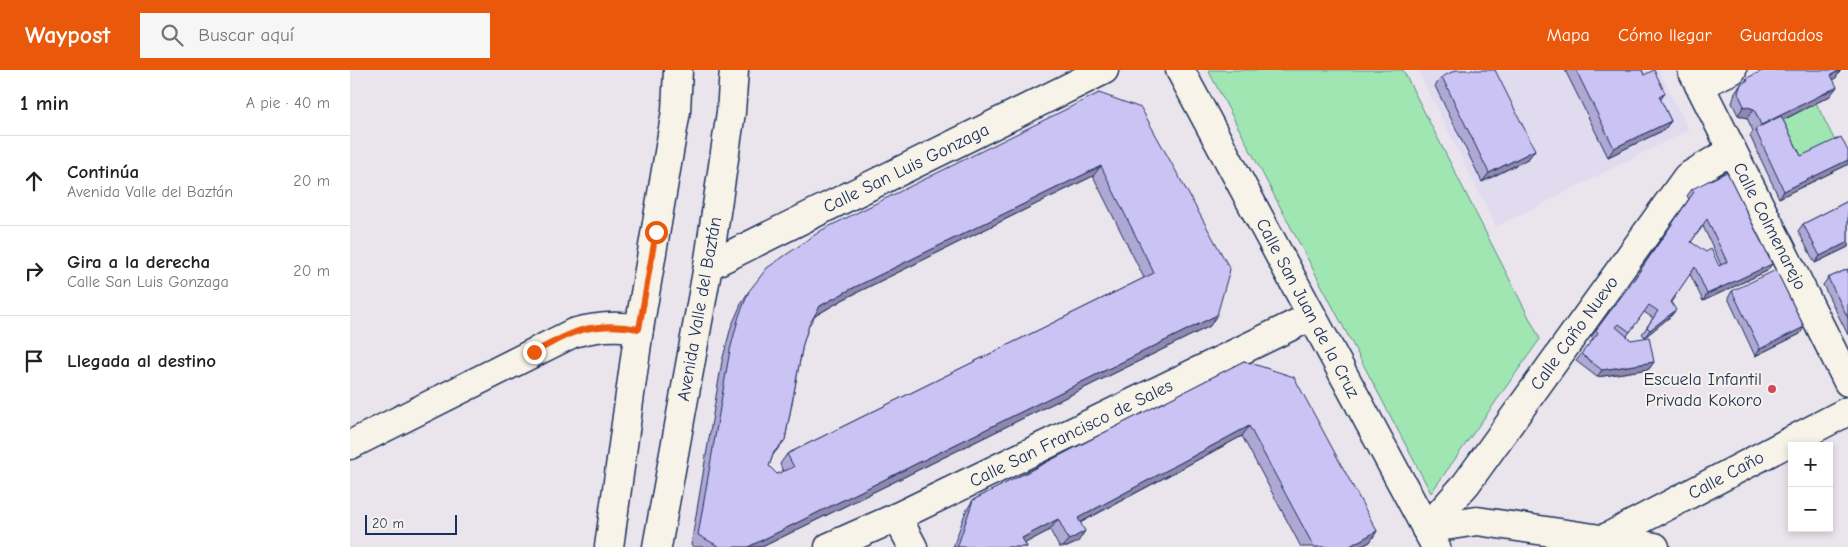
<!DOCTYPE html>
<html lang="es">
<head>
<meta charset="utf-8">
<style>
	body { margin:0; font-family:"Comic Neue",sans-serif; background:#f6f6f6; color:#202124 }
	.controls { position:absolute; right:15px; bottom:15px; display:grid; overflow:hidden; border-radius:0px; box-shadow:0 2px 8px #0003 }
	.controls button { width:45px; height:45px; display:grid; place-items:center; padding:0; border:0; border-bottom:1px solid #e0e0e0; background:#fff; color:#202124; font:25px sans-serif }
	.scale { position:absolute; left:15px; bottom:12px; width:92px; box-sizing:border-box; padding-left:5px; border:2px solid #1b2f5e; border-top:0; font-size:14px; line-height:18px; white-space:nowrap; color:#1b2f5e; -webkit-text-stroke:4px #f7f3e8; paint-order:stroke }
	.stop { position:absolute; width:15px; height:15px; margin:-11px; border:4px solid #ea580c; border-radius:50%; background:#fff }
	.stop.end { background:#ea580c; border-color:#fff; box-shadow:0 1px 5px #0008 }
	.list { margin:0; padding:0; list-style:none }
	h2 { display:flex; justify-content:space-between; align-items:center; height:65px; margin:0; padding:0 20px; font-size:21px }
	h2 small { font-size:16px; font-weight:400; color:#757577 }
	.list li { display:grid; grid-template-columns:32px 1fr auto; gap:15px; align-items:center; box-sizing:border-box; height:90px; padding:0 20px; border-top:1px solid #e0e0e0 }
	.list b { display:block; font-size:19px; white-space:nowrap }
	.list p { margin:0; font-size:16px; white-space:nowrap; color:#757577 }
	.list em { font-size:16px; font-style:normal; color:#757577 }
	.icon { flex:none; width:28px; height:28px; fill:none; stroke:currentColor; stroke-width:2; stroke-linecap:round; stroke-linejoin:round }
	.map { position:relative; flex:none; width:1498px; height:477px; overflow:hidden }
	header { display:flex; align-items:center; gap:30px; box-sizing:border-box; height:70px; padding:0 25px; background:#ea580c; color:#fff }
	header strong { font-size:24px }
	nav { display:flex; gap:28px; margin-inline-start:auto; font-size:18px }
	.search { width:350px; height:45px; background:#f6f6f6; display:flex; align-items:center; gap:12px; box-sizing:border-box; padding:0 18px; border-radius:0px; color:#757577; font-size:19px }
	main { display:flex }
	aside { flex:1; background:#fff }
	.map>svg:first-child { display:block }
</style>
</head>
<body>
<header>
<strong>Waypost</strong>
<div class="search"><svg class="icon" aria-label="search" viewBox="0 0 24 24"><circle cx="10" cy="10" r="6"/><path d="M15 15l6 6"/></svg>Buscar aquí</div>
<nav><a>Mapa</a><a>Cómo llegar</a><a>Guardados</a></nav>
</header>
<main>
<aside>
<h2>1 min<small>A pie · 40 m</small></h2>
<ul class="list">
<li><svg class="icon" aria-label="ahead" viewBox="0 0 24 24"><path d="M12 20V5M6 11l6-6 6 6"/></svg><div><b>Continúa</b><p>Avenida Valle del Baztán</p></div><em>20 m</em></li>
<li><svg class="icon" aria-label="right" viewBox="0 0 24 24"><path d="M7 20v-9h11M14 6l5 5-5 5"/></svg><div><b>Gira a la derecha</b><p>Calle San Luis Gonzaga</p></div><em>20 m</em></li>
<li><svg class="icon" aria-label="arrive" viewBox="0 0 24 24"><path d="M6 21V4h12l-3 4 3 4H6"/></svg><div><b>Llegada al destino</b></div></li>
</ul>
</aside>
<div class="map">
<svg width="1498" height="477" viewBox="0 0 1498 477">
	<rect width="100%" height="100%" fill="#eae5ec"/>
	<filter id="ink" filterUnits="userSpaceOnUse"><feTurbulence type="fractalNoise" baseFrequency=".02" numOctaves="2"/><feDisplacementMap in="SourceGraphic" scale="10" xChannelSelector="R" yChannelSelector="G"/><feConvolveMatrix kernelMatrix="1 2 1 2 8 2 1 2 1" color-interpolation-filters="sRGB"/></filter>
	<g filter="url(#ink)">
		<!-- built -->
		<path fill="#e1dbef" d="M 1067,0 L 1309,0 L 1339,60 L 1146,157 Z"/>
		<!-- green -->
		<g fill="#9fe6b3" stroke="#5d8a88">
			<path d="M 858,0 L 1053,0 L 1190,269 L 1081,423 Z"/>
			<path d="M 1466,33 L 1486,73 L 1446,93 L 1426,53 Z"/>
		</g>
		<g fill="none" stroke-linecap="round" stroke-linejoin="round">
			<defs>
				<g id="minor">
					<path d="M 830,0 L 1086,477"/>
					<path d="M 1342,0 L 1498,312"/>
					<path d="M 1349,15 L 1382,0"/>
					<path d="M 358,196 L 754,0"/>
					<path d="M 0,375 L 223,263 C 244,257 268,255 289,259"/>
					<path d="M 547,447 L 563,477"/>
					<path d="M 1076,459 L 1116,414 L 1337,107 L 1382,80"/>
					<path d="M 1076,459 L 1127,451 L 1305,477"/>
					<path d="M 1254,469 L 1498,341"/>
					<path d="M 259,477 L 289,259 L 326,41 L 328,0"/>
					<path d="M 307,477 L 358,196 L 381,42 L 384,0"/>
					<path d="M 479,477 L 547,447 L 962,246"/>
				</g>
			</defs>
			<!-- minor casing -->
			<use href="#minor" stroke="#1b2f5e" stroke-width="31"/>
			<!-- minor -->
			<use href="#minor" stroke="#f7f3e8" stroke-width="28"/>
		</g>
		<!-- wall -->
		<g fill="#afa8d3" stroke="#1b2f5e" fill-rule="evenodd">
			<path d="M 1215,0 L 1292,0 L 1294,5 L 1315,23 L 1310,29 L 1321,51 L 1314,60 L 1258,87 Z"/>
			<path d="M 1491,0 L 1485,9 L 1483,9 L 1480,26 L 1433,50 L 1451,86 L 1497,95 L 1429,128 L 1400,66 L 1403,61 L 1397,48 L 1388,45 L 1382,33 L 1385,23 L 1391,14 L 1395,12 L 1397,8 Z"/>
			<path d="M 1092,7 L 1185,80 L 1178,89 L 1132,112 L 1085,16 Z"/>
			<path d="M 749,23 L 860,256 L 412,477 L 344,477 L 341,475 L 372,291 L 381,257 L 392,232 L 399,221 ZM 743,106 L 794,208 L 437,384 L 430,394 L 433,402 L 427,404 L 419,396 L 423,385 L 435,370 L 453,274 L 459,255 L 465,246 L 494,229 Z"/>
			<path d="M 1342,119 L 1417,201 L 1353,231 L 1340,204 L 1321,232 L 1321,246 L 1295,267 L 1292,264 L 1303,248 L 1294,242 L 1277,266 L 1304,292 L 1299,299 L 1247,307 L 1226,291 L 1243,269 L 1241,267 L 1284,209 L 1339,129 L 1337,126 ZM 1353,156 L 1371,195 L 1369,196 L 1341,172 Z"/>
			<path d="M 1498,131 L 1498,177 L 1465,193 L 1448,161 L 1453,154 Z"/>
			<path d="M 1498,199 L 1498,265 L 1473,215 L 1478,208 Z"/>
			<path d="M 1382,221 L 1450,264 L 1405,286 L 1378,228 Z"/>
			<path d="M 894,291 L 1027,461 L 1020,472 L 1010,477 L 951,477 L 892,366 L 730,453 L 728,472 L 717,477 L 709,477 L 700,460 L 675,473 L 677,477 L 603,477 L 616,441 L 623,430 Z"/>
		</g>
		<!-- shaded-wall -->
		<g fill="#8f88ac" stroke="#1b2f5e">
			<path d="M 1491,0 L 1485,9 L 1474,14 L 1481,5 Z"/>
			<path d="M 1487,17 L 1480,26 L 1407,63 L 1406,62 L 1411,55 Z"/>
			<path d="M 1315,23 L 1309,32 L 1309,26 Z"/>
			<path d="M 1394,36 L 1404,39 L 1397,48 L 1388,45 Z"/>
			<path d="M 1321,51 L 1314,60 L 1258,87 L 1264,78 Z"/>
			<path d="M 1185,80 L 1178,89 L 1132,112 L 1139,103 Z"/>
			<path d="M 1498,90 L 1498,94 L 1497,95 L 1429,128 L 1434,121 Z"/>
			<path d="M 751,96 L 743,106 L 494,229 L 463,247 L 470,236 L 501,219 Z"/>
			<path d="M 1498,172 L 1498,177 L 1465,193 L 1470,186 Z"/>
			<path d="M 1422,194 L 1417,201 L 1353,231 L 1357,224 Z"/>
			<path d="M 1326,240 L 1321,246 L 1295,267 L 1300,260 Z"/>
			<path d="M 867,245 L 860,256 L 412,477 L 398,477 Z"/>
			<path d="M 1454,257 L 1450,264 L 1405,286 L 1410,279 Z"/>
			<path d="M 1304,292 L 1299,299 L 1247,307 L 1252,300 Z"/>
			<path d="M 899,356 L 892,366 L 720,458 L 728,448 Z"/>
			<path d="M 708,449 L 700,460 L 668,477 L 672,468 Z"/>
			<path d="M 735,461 L 728,472 L 717,477 L 713,477 L 719,470 Z"/>
			<path d="M 1027,461 L 1020,472 L 1010,477 L 998,477 Z"/>
		</g>
		<!-- building -->
		<g fill="#ccc3f5" stroke="#1b2f5e" fill-rule="evenodd">
			<path d="M 1106,0 L 1145,0 L 1185,80 L 1139,103 L 1092,7 Z"/>
			<path d="M 1226,0 L 1292,0 L 1294,5 L 1304,0 L 1315,23 L 1309,26 L 1321,51 L 1264,78 Z"/>
			<path d="M 1414,0 L 1490,0 L 1481,5 L 1487,17 L 1411,55 L 1404,39 L 1394,36 L 1388,23 L 1391,14 L 1398,10 L 1397,8 Z"/>
			<path d="M 749,23 L 791,38 L 880,199 L 867,245 L 398,477 L 370,477 L 348,465 L 380,280 L 389,246 L 399,221 L 417,198 L 472,160 ZM 751,96 L 804,203 L 437,384 L 444,397 L 427,404 L 419,396 L 424,382 L 435,370 L 453,274 L 459,255 L 470,236 L 501,219 Z"/>
			<path d="M 1431,46 L 1451,86 L 1491,67 L 1498,81 L 1498,90 L 1434,121 L 1405,59 Z"/>
			<path d="M 1377,102 L 1422,194 L 1357,224 L 1345,197 L 1321,232 L 1326,240 L 1300,260 L 1297,257 L 1308,241 L 1299,235 L 1280,262 L 1269,254 L 1266,257 L 1281,270 L 1299,267 L 1304,292 L 1252,300 L 1231,284 L 1248,263 L 1246,260 L 1285,208 L 1344,122 L 1342,119 ZM 1357,149 L 1377,192 L 1369,196 L 1361,179 L 1356,182 L 1341,172 Z"/>
			<path d="M 1498,131 L 1498,172 L 1470,186 L 1453,154 Z"/>
			<path d="M 1498,199 L 1498,248 L 1478,208 Z"/>
			<path d="M 1426,200 L 1454,257 L 1410,279 L 1382,221 Z"/>
			<path d="M 894,291 L 944,307 L 1027,461 L 998,477 L 964,477 L 899,356 L 728,448 L 735,461 L 719,470 L 708,449 L 672,468 L 677,477 L 608,477 L 608,475 L 623,430 Z"/>
		</g>
	</g>
	<g fill="none" stroke-linecap="round" stroke-linejoin="round" filter="url(#ink)">
		<!-- route -->
		<path stroke="#ea580c" stroke-width="6" d="M 184,282 C 197,276 209,268 223,263 C 242,255 269,255 289,259 L 306,162"/>
	</g>
	<!-- markers -->
	<circle fill="#d1495b" stroke="#f7f3e8" stroke-width="2" cx="1422" cy="319" r="5"/>
	<g text-anchor="middle" stroke-width="4" stroke-linejoin="round" paint-order="stroke">
		<!-- street labels -->
		<g font-size="18" fill="#1b2f5e" stroke="#f7f3e8">
			<text transform="translate(556 98) rotate(-26)" y="6">Calle San Luis Gonzaga</text>
			<text transform="translate(1420 156) rotate(63)" y="6">Calle Colmenarejo</text>
			<text transform="translate(958 238) rotate(62)" y="6">Calle San Juan de la Cruz</text>
			<text transform="translate(349 239) rotate(-80)" y="6">Avenida Valle del Baztán</text>
			<text transform="translate(1224 263) rotate(-54)" y="6">Calle Caño Nuevo</text>
			<text transform="translate(721 363) rotate(-26)" y="6">Calle San Francisco de Sales</text>
			<text transform="translate(1376 405) rotate(-28)" y="6">Calle Caño</text>
		</g>
		<!-- poi labels -->
		<g font-size="18" fill="#1b2f5e" stroke="#f7f3e8" text-anchor="end">
			<text x="1412" y="315">Escuela Infantil<tspan x="1412" dy="21">Privada Kokoro</tspan></text>
		</g>
	</g>
</svg>
<div class="controls">
<button>+</button>
<button>−</button>
</div>
<div class="scale">20 m</div>
<div class="stop" style="left:306px;top:162px"></div>
<div class="stop end" style="left:184px;top:282px"></div>
</div>
</main>
</body>
</html>
